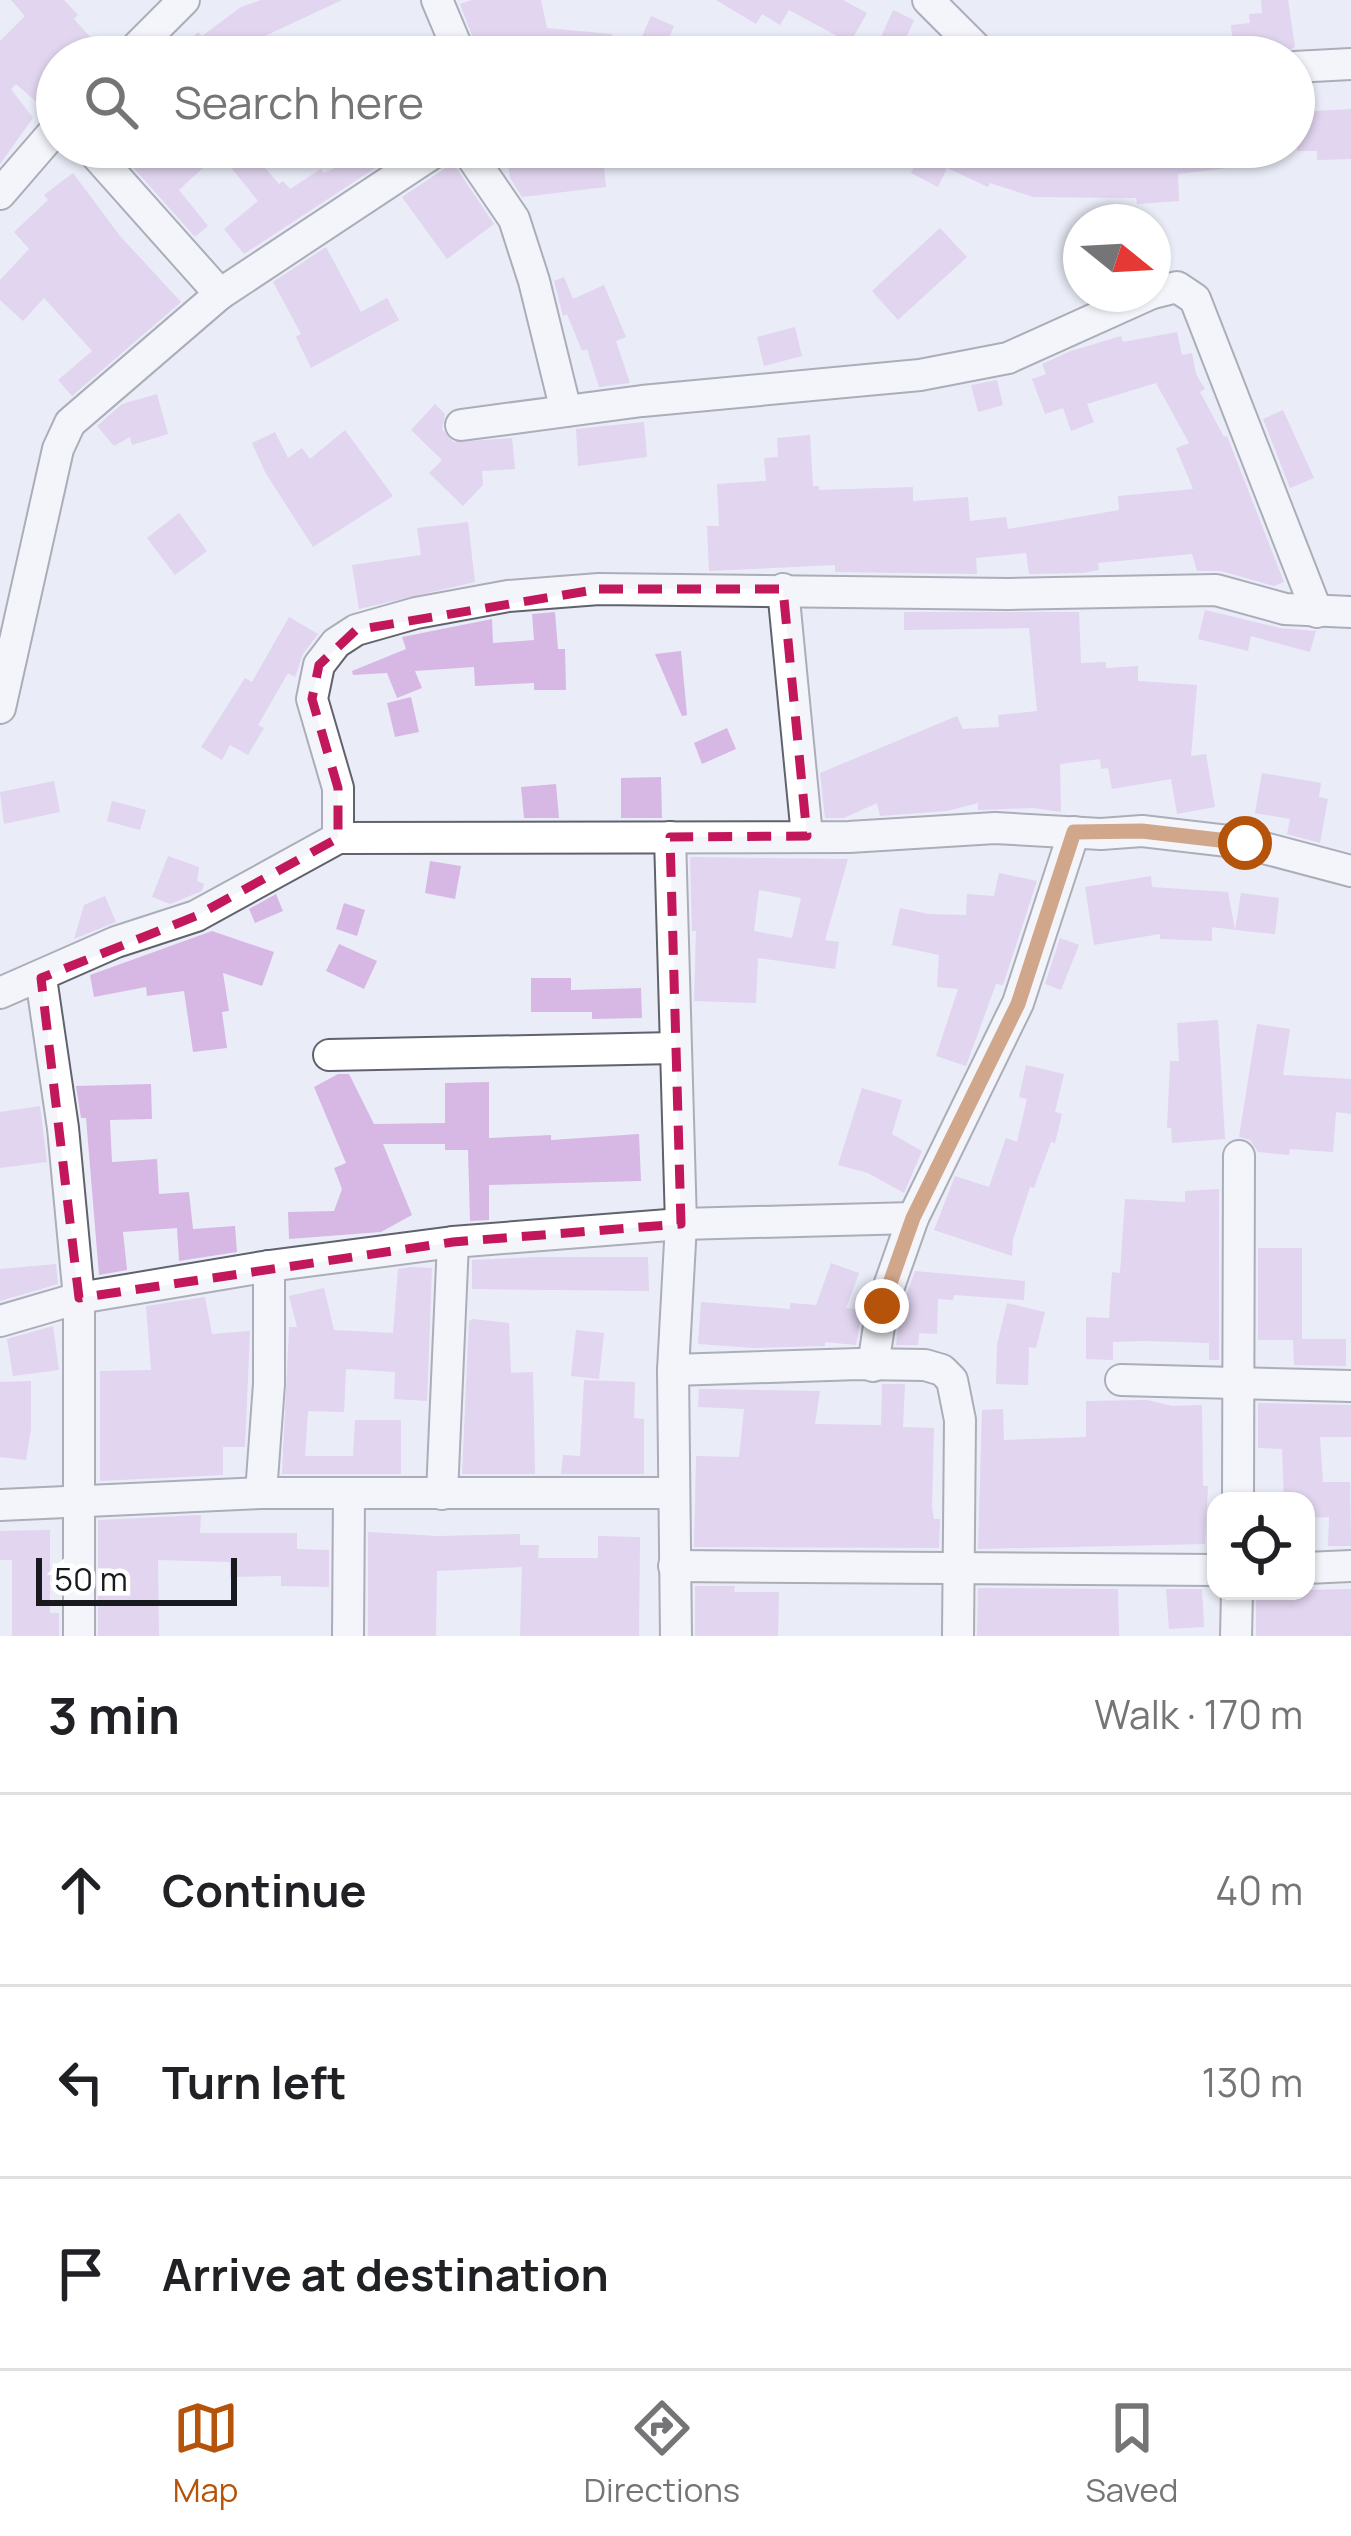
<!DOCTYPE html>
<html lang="en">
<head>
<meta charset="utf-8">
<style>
	body { margin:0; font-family:Manrope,sans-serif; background:#f2f2f2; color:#202124 }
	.controls { position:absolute; right:36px; bottom:36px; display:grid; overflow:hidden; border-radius:24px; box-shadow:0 3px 9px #0004 }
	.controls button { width:108px; height:108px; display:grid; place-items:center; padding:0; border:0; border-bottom:3px solid #e0e0e0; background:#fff; color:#202124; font:60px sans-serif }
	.compass { position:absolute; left:1063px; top:204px; width:108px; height:108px; border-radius:50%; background:#fff; box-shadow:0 3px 9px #0004; rotate:108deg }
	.scale { position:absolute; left:36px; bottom:30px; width:201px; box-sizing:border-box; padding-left:12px; border:6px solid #191a1e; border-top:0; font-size:33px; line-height:42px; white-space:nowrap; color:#191a1e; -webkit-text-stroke:9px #fff; paint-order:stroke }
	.stop { position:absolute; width:36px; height:36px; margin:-27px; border:9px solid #b45309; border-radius:50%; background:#fff }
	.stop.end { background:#b45309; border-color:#fff; box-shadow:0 3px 12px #0008 }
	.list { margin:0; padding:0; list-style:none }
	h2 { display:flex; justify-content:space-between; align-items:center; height:156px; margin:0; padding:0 48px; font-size:51px }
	h2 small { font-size:39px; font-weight:400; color:#757577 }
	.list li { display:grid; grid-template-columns:78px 1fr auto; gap:36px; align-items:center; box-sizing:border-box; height:192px; padding:0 48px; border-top:3px solid #e0e0e0 }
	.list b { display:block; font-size:45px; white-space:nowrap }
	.list em { font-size:39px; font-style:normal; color:#757577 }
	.icon { flex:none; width:66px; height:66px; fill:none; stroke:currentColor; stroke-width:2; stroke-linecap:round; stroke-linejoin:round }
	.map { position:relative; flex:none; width:1351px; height:1636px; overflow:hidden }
	.search { position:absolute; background:#fff; box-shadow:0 3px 9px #0004; left:36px; right:36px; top:36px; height:132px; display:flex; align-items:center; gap:30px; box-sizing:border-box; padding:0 42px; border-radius:66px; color:#757577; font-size:45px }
	.sheet { height:732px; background:#fff }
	nav { display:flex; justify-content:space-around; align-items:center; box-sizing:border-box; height:168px; border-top:3px solid #e0e0e0; background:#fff; font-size:33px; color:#757577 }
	nav a { display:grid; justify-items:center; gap:6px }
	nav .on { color:#b45309 }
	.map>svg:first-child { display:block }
</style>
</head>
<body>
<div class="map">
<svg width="1351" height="1636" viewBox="0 0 1351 1636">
	<rect width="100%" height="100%" fill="#eaedf8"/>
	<!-- building -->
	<g fill="#d7b8e4" fill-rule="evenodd">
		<path d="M 11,0 L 64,0 L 78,15 L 74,19 L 108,57 L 57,57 L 57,109 L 47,98 L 41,106 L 16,84 L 11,89 L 33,118 L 0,164 L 0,41 L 25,16 Z"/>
		<path d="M 261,0 L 342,0 L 265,36 L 279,57 L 170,57 L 198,32 L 202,36 L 241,7 Z"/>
		<path d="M 472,0 L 541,0 L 547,28 L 612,34 L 610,57 L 480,57 L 460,4 Z"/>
		<path d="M 716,0 L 843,0 L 867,13 L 850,43 L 789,10 L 780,25 L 762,14 L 756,24 Z"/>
		<path d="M 1261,0 L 1288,0 L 1295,47 L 1278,56 L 1234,57 L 1231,25 L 1250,23 L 1249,14 L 1262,13 Z"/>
		<path d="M 893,10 L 914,20 L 906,38 L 895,44 L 881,37 Z"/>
		<path d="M 651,16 L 674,26 L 661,57 L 633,57 Z"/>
		<path d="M 1351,109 L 1351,159 L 1317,160 L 1317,151 L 1297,151 L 1297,112 Z"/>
		<path d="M 115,147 L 193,147 L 208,163 L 179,190 L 208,226 L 195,237 Z"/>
		<path d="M 241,147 L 247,147 L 279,184 L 283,181 L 290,189 L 321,169 L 324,173 L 367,153 L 364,147 L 407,147 L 244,254 L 224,229 L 258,201 L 225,160 Z"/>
		<path d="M 571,147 L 602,147 L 606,187 L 522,197 L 510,178 L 507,155 Z"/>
		<path d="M 900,147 L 1226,147 L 1228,168 L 1178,174 L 1179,201 L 1137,204 L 1136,198 L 1033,197 L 990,183 L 988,187 L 947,168 L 938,187 L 911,173 L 920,156 Z"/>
		<path d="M 453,163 L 494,224 L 447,259 L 402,197 Z"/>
		<path d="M 73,173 L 120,236 L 181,302 L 72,396 L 58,380 L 92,351 L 44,298 L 23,321 L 0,300 L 0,280 L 29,249 L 14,232 L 48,200 L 44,195 Z"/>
		<path d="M 940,228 L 967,257 L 898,320 L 872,291 Z"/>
		<path d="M 326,247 L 361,312 L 387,298 L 399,320 L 311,368 L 296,337 L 301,334 L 273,282 Z"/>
		<path d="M 564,277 L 573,299 L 604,285 L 626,337 L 616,341 L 630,383 L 599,387 L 587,349 L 582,351 L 567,314 L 563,316 L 554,281 Z"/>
		<path d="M 795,327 L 802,356 L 764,366 L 757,337 Z"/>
		<path d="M 1177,332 L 1182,355 L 1192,353 L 1196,374 L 1205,389 L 1200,392 L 1224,437 L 1227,436 L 1284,582 L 1274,586 L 1221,571 L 1197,571 L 1192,554 L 1098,563 L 1099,570 L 1083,573 L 1029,574 L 1026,553 L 976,558 L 977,574 L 835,572 L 835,565 L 709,571 L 707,526 L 719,526 L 717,484 L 766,481 L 764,458 L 778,457 L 777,438 L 810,435 L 813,486 L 819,486 L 819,490 L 913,487 L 913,501 L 968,497 L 970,521 L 1006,517 L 1008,529 L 1119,510 L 1118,496 L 1193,489 L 1176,448 L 1189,443 L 1156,383 L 1087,404 L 1094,422 L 1071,431 L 1063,408 L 1045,414 L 1032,379 L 1046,374 L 1042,364 L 1071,351 L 1121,336 L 1123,342 Z"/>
		<path d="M 997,380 L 1003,405 L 978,412 L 971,385 Z"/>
		<path d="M 157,394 L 168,434 L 132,445 L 130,437 L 114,446 L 97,426 L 122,404 Z"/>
		<path d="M 435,404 L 445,414 L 442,429 L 453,442 L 512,438 L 515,469 L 482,471 L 483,485 L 463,506 L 429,473 L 442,460 L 411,430 Z"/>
		<path d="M 1283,410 L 1314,478 L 1290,488 L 1263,419 Z"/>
		<path d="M 644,422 L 647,457 L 578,466 L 576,429 Z"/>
		<path d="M 345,430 L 393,496 L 313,547 L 265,472 L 252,443 L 275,432 L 288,458 L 302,448 L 310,459 Z"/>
		<path d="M 179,513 L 207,551 L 175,575 L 147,538 Z"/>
		<path d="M 468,522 L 475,582 L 359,609 L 352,565 L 421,555 L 417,528 Z"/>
		<path d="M 1205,610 L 1280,628 L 1316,631 L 1310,652 L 1251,636 L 1248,651 L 1198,639 Z"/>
		<path d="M 555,612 L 558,649 L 565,649 L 566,690 L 534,690 L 534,683 L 475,686 L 474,667 L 415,671 L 422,688 L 397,698 L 387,673 L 353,675 L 352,671 L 406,649 L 402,637 L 492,619 L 493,643 L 534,640 L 532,614 Z"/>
		<path d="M 904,612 L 1079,612 L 1081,663 L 1106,662 L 1106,668 L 1138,666 L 1138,681 L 1197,685 L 1191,756 L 1206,754 L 1215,807 L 1177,814 L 1171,779 L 1112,789 L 1108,768 L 1101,769 L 1100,759 L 1060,764 L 1061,812 L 1034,808 L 978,810 L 978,803 L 947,811 L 880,816 L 877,803 L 844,818 L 825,818 L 820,773 L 957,716 L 963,729 L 999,727 L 998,715 L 1037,711 L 1029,628 L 904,630 Z"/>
		<path d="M 289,617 L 318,634 L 303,654 L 295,677 L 288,673 L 258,725 L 264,728 L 248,755 L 230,745 L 222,760 L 201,747 L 245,678 L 252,682 Z"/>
		<path d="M 681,651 L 687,715 L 682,716 L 655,654 Z"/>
		<path d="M 411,697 L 419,732 L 395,737 L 387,703 Z"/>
		<path d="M 727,728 L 736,749 L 702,764 L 694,743 Z"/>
		<path d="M 1262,773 L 1321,783 L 1319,797 L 1328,799 L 1320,843 L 1287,834 L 1290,819 L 1255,813 Z"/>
		<path d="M 661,777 L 662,818 L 621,818 L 621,778 Z"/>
		<path d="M 54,781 L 60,812 L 4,824 L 0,792 Z"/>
		<path d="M 556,784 L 559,818 L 524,818 L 521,787 Z"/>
		<path d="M 112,801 L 146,810 L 140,830 L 107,821 Z"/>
		<path d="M 168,856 L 199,867 L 197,881 L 204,884 L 202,891 L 170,904 L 152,897 Z"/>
		<path d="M 690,857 L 848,859 L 825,940 L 839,942 L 835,969 L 758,958 L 756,1003 L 694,1001 L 696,931 L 692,931 ZM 759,890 L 801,898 L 792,938 L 754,931 Z"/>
		<path d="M 430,861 L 461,866 L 455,899 L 425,893 Z"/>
		<path d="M 999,873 L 1037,881 L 1003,985 L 996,984 L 966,1066 L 936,1056 L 958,989 L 937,987 L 939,955 L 892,945 L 900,908 L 928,914 L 966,915 L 967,894 L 994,896 Z"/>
		<path d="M 1151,876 L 1152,887 L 1228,892 L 1235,930 L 1212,927 L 1212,941 L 1160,939 L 1160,934 L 1094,945 L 1085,887 Z"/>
		<path d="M 1241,893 L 1279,898 L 1275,934 L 1235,930 Z"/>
		<path d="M 276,894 L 283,911 L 255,923 L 249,909 Z"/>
		<path d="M 105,896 L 116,922 L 74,939 L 84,905 Z"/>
		<path d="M 344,903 L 365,910 L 357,936 L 336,929 Z"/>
		<path d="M 212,931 L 274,952 L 262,986 L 223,973 L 229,1011 L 222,1012 L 227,1048 L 193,1052 L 184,991 L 147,996 L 146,987 L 94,997 L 90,975 Z"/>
		<path d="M 1060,938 L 1079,945 L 1061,990 L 1045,984 Z"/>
		<path d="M 339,944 L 377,961 L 364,989 L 326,971 Z"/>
		<path d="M 531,978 L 571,978 L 571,990 L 641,988 L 642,1018 L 592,1019 L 592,1012 L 531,1012 Z"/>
		<path d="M 1218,1020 L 1225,1139 L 1172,1143 L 1171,1128 L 1167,1128 L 1170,1061 L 1179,1061 L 1177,1023 Z"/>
		<path d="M 1257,1024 L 1290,1029 L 1283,1075 L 1351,1079 L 1351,1114 L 1336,1112 L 1333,1152 L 1290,1149 L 1289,1155 L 1258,1152 L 1250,1140 L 1239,1137 Z"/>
		<path d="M 1026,1065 L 1064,1074 L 1055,1112 L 1062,1114 L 1055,1143 L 1051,1142 L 1034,1188 L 1030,1187 L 1013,1239 L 1012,1256 L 934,1230 L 955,1176 L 989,1187 L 1006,1138 L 1017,1142 L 1027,1099 L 1019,1097 Z"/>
		<path d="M 338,1074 L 349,1074 L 374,1124 L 445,1123 L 445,1083 L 489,1082 L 489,1138 L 551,1135 L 551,1140 L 639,1134 L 641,1181 L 489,1185 L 489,1220 L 470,1221 L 468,1150 L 445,1150 L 445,1144 L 383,1144 L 412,1215 L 381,1232 L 289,1239 L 288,1212 L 334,1211 L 342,1189 L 334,1168 L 346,1163 L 314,1087 Z"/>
		<path d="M 151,1084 L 152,1119 L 110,1120 L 112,1162 L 157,1159 L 159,1194 L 189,1192 L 193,1229 L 235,1226 L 237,1252 L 179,1261 L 177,1228 L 123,1232 L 127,1270 L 99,1275 L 86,1118 L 81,1118 L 76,1086 Z"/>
		<path d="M 862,1088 L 902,1100 L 892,1134 L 922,1151 L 904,1193 L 868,1173 L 838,1165 Z"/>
		<path d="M 40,1106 L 47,1162 L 0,1168 L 0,1112 Z"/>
		<path d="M 1219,1189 L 1219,1360 L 1209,1360 L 1209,1343 L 1146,1341 L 1113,1342 L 1113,1360 L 1086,1359 L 1086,1317 L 1109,1318 L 1112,1272 L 1120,1273 L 1125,1199 L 1185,1202 L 1185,1191 Z"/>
		<path d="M 1258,1248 L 1302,1248 L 1302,1339 L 1346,1339 L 1346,1366 L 1294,1365 L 1293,1340 L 1258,1340 Z"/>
		<path d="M 537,1257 L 648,1257 L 649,1291 L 472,1289 L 472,1260 Z"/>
		<path d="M 831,1263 L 859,1273 L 846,1308 L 862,1310 L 856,1345 L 825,1342 L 825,1346 L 754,1348 L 698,1344 L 701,1302 L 790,1309 L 790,1303 L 816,1305 Z"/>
		<path d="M 56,1264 L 58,1284 L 0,1301 L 0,1269 Z"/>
		<path d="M 411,1267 L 432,1268 L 427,1401 L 394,1399 L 395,1372 L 346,1369 L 344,1412 L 308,1411 L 305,1456 L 353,1456 L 355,1420 L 401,1420 L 401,1474 L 282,1474 L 289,1327 L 297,1327 L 289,1296 L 324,1288 L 334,1330 L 393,1333 L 398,1269 Z"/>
		<path d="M 915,1271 L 1025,1281 L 1024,1300 L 954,1295 L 953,1300 L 938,1299 L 937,1334 L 919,1333 L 918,1345 L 896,1345 L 901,1311 Z"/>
		<path d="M 205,1297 L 212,1334 L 250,1331 L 245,1447 L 223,1447 L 223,1475 L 100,1481 L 100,1371 L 151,1370 L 146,1306 Z"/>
		<path d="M 1007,1303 L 1045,1312 L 1036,1348 L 1029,1347 L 1028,1385 L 996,1384 L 997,1345 Z"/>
		<path d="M 473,1319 L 509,1323 L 511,1373 L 533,1372 L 535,1474 L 462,1474 L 469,1321 Z"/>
		<path d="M 53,1326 L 59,1370 L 13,1376 L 7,1339 Z"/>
		<path d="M 576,1330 L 604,1333 L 599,1379 L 571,1376 Z"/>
		<path d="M 584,1380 L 635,1382 L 634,1418 L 644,1419 L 644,1474 L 561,1474 L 563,1455 L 580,1456 Z"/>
		<path d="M 31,1381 L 31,1428 L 26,1460 L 0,1457 L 0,1382 Z"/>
		<path d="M 882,1384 L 905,1384 L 903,1427 L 934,1428 L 932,1507 L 934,1519 L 940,1519 L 939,1548 L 694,1547 L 696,1456 L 739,1457 L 744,1409 L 698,1407 L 699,1389 L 820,1391 L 815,1424 L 881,1425 Z"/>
		<path d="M 1147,1400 L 1172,1406 L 1202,1405 L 1203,1486 L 1208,1486 L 1205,1544 L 978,1549 L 982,1410 L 1003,1409 L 1004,1440 L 1086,1437 L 1086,1401 Z"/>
		<path d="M 1258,1403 L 1351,1405 L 1351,1437 L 1320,1437 L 1323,1482 L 1350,1482 L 1351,1546 L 1328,1546 L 1329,1517 L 1306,1518 L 1306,1501 L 1284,1501 L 1282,1449 L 1258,1448 Z"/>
		<path d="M 201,1515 L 200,1533 L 297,1533 L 297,1549 L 329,1550 L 329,1587 L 281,1586 L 281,1576 L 230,1577 L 230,1562 L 158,1560 L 159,1636 L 98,1636 L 98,1520 Z"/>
		<path d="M 50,1530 L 50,1613 L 59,1613 L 59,1636 L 12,1636 L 12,1560 L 0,1560 L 0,1531 Z"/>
		<path d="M 368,1532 L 437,1536 L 520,1534 L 520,1545 L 539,1545 L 538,1558 L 598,1558 L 598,1536 L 640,1537 L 639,1636 L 520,1636 L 522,1567 L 437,1571 L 436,1636 L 368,1636 Z"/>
		<path d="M 695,1586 L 735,1586 L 734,1592 L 779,1592 L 778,1636 L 695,1636 Z"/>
		<path d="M 978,1588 L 1118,1589 L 1119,1636 L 977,1636 Z"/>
		<path d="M 1166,1589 L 1202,1589 L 1204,1627 L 1169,1629 Z"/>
		<path d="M 1351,1589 L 1351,1636 L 1256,1636 L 1256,1591 Z"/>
	</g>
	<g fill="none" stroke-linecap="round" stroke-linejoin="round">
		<defs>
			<g id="minor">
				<path d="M 437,0 L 461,57"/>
				<path d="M 928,0 L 985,57"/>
				<path d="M 127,57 L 184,0"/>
				<path d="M 908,57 L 978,52"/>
				<path d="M 1294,67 L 1351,64"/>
				<path d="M 89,147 L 220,294"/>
				<path d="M 465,147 L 514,219 L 534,281 L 566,411"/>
				<path d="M 0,194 L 57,128"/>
				<path d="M 1153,293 L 1177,287 L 1195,299 L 1317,612"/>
				<path d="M 461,425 L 642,401 L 920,375 L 1008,358 L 1150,294"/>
				<path d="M 783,589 L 807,836"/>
				<path d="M 0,708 L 58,449 L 70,423 L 220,294 L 442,147"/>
				<path d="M 670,837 L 681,1224 L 673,1370 L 676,1636"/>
				<path d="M 338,838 L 338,788 L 312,699 L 319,665 L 336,643 L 356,630 L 416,613 L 508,596 L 599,589 L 1009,594 L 1216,590 L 1285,609 L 1351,612"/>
				<path d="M 41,978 L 63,1128 L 79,1298 L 79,1636"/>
				<path d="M 0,993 L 116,942 L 196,916 L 338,838 L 849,837 L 995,828 L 1101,834 L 1142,831 L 1245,843 L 1351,871"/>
				<path d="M 329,1055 L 675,1048"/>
				<path d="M 0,1321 L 79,1298 L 269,1266 L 453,1242 L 681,1224 L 913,1218"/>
				<path d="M 873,1366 L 882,1306 L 913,1218 L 1018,1003 L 1074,832"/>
				<path d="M 673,1370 L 859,1364 L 925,1365 L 942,1370 L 952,1380 L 960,1420 L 958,1636"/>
				<path d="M 1121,1380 L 1351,1386"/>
				<path d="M 261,1493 L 269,1384 L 269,1266"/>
				<path d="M 442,1494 L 453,1242"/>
				<path d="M 1238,1501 L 1239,1156"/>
				<path d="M 0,1505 L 261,1493 L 672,1493"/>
				<path d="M 674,1566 L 1216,1570"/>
				<path d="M 1306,1568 L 1351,1566"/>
				<path d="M 348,1636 L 349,1495"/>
				<path d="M 1236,1636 L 1237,1591"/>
			</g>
		</defs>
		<!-- minor casing -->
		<use href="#minor" stroke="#60626c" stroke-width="34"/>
		<!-- minor -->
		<use href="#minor" stroke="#fff" stroke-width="30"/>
	</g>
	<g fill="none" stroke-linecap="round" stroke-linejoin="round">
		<!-- route -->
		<path stroke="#b45309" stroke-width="15" d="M 882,1306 L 913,1218 L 1018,1004 L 1074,832 L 1142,831 L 1245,843"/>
	</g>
	<!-- marked area -->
	<path d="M0 0H1351V1636H0ZM 599,589 L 783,589 L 807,836 L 670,837 L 681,1224 L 453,1242 L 79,1298 L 41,978 L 196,916 L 338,838 L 338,788 L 312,699 L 319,665 L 356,630 Z" fill="#eaedf8" fill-opacity=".55" fill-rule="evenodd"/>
	<path fill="none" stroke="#c2185b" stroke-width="9" stroke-dasharray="24 15" stroke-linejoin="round" d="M 599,589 L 783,589 L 807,836 L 670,837 L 681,1224 L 453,1242 L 79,1298 L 41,978 L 196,916 L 338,838 L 338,788 L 312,699 L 319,665 L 356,630 Z"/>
</svg>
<div class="controls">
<button><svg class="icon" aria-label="locate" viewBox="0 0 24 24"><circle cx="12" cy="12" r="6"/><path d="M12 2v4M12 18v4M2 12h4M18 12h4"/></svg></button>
</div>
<svg class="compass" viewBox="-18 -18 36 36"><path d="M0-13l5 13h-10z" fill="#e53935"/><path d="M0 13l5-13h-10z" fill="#757577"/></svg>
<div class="scale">50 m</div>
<div class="stop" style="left:1245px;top:843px"></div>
<div class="stop end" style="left:882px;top:1306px"></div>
<div class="search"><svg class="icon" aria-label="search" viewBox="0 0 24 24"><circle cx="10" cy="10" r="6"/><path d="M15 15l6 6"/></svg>Search here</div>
</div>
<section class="sheet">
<h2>3 min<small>Walk · 170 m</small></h2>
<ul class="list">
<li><svg class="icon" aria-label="ahead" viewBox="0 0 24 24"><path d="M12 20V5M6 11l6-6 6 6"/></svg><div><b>Continue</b></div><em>40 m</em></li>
<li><svg class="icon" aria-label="left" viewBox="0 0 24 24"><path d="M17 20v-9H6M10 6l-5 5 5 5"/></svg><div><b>Turn left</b></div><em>130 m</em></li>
<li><svg class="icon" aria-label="arrive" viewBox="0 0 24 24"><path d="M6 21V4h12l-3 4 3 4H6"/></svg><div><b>Arrive at destination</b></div></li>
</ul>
</section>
<nav>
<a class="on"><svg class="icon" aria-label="map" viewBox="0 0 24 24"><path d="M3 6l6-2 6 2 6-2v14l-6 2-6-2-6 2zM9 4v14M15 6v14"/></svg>Map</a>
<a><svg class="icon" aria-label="directions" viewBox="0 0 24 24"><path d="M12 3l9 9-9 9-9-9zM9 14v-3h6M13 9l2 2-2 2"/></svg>Directions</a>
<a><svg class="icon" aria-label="saved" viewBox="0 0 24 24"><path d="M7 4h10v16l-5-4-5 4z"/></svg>Saved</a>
</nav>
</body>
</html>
